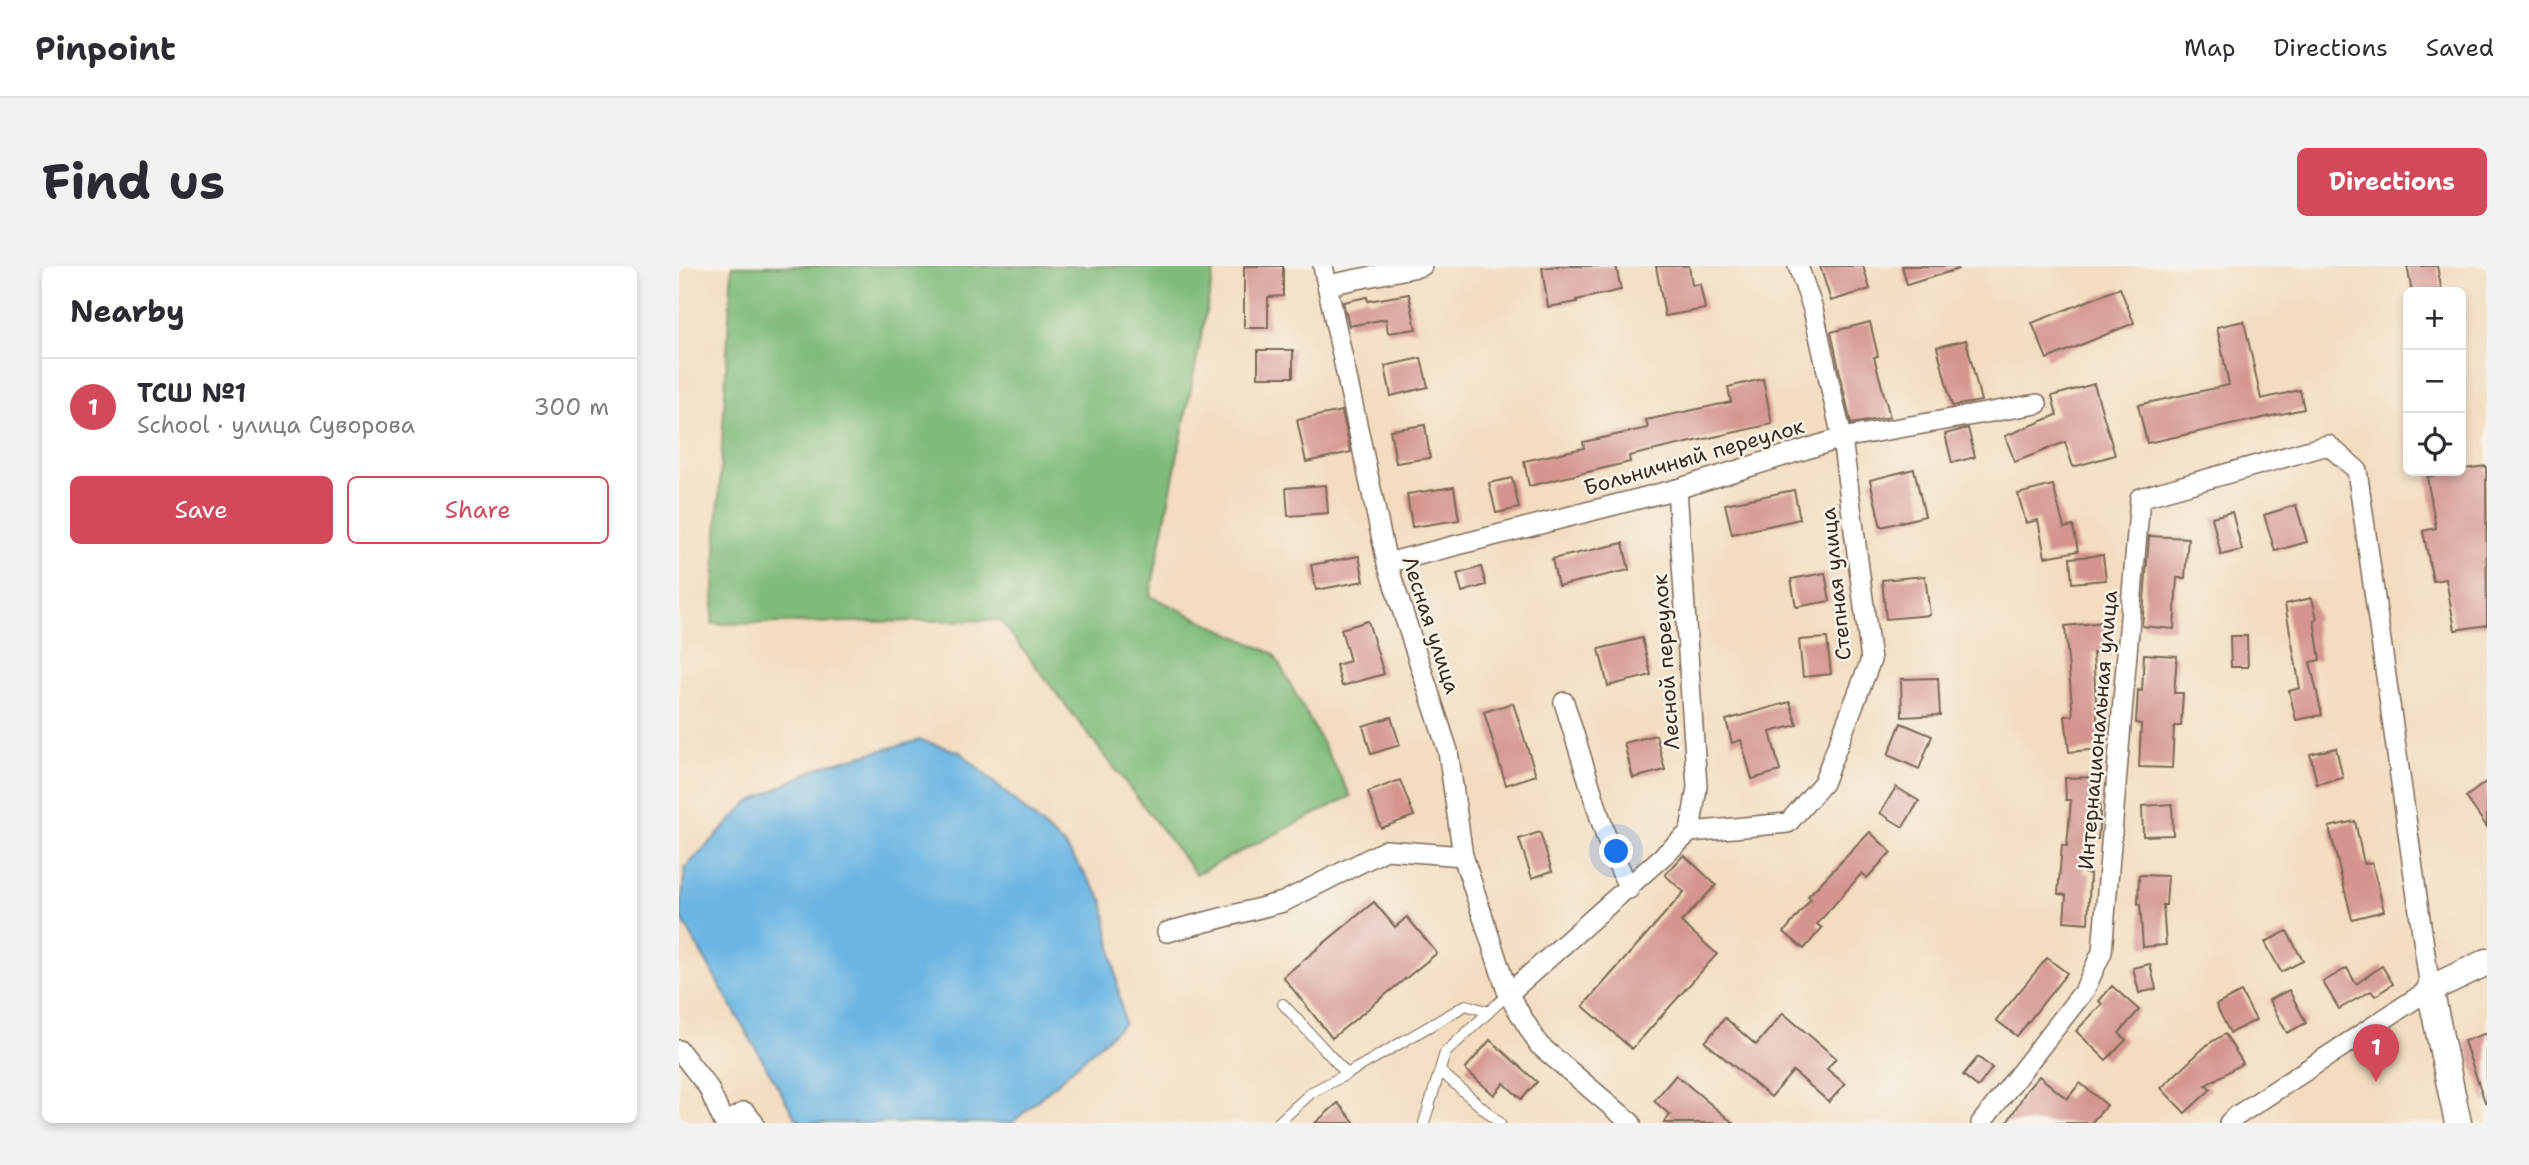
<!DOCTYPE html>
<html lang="en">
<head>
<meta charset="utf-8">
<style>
	body { margin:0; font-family:"Shantell Sans",sans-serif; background:#f2f2f3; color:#2b2b33 }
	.controls { position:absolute; right:21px; top:21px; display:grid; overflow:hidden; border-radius:10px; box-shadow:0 4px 10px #0003 }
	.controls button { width:63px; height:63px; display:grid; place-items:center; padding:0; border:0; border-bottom:2px solid #e1e1e2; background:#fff; color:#2b2b33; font:35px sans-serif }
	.you { position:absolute; left:938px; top:586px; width:24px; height:24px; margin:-18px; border:5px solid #fff; border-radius:50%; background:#1a73e8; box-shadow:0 0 0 10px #1a73e833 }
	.badge { display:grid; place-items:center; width:46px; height:46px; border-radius:50%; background:#d1495b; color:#fff; font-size:23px; font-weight:700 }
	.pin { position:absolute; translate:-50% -58px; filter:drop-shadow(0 2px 4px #0008) }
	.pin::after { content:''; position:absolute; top:37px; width:24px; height:21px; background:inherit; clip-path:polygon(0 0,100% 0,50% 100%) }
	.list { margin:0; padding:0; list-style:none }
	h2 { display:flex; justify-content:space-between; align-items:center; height:91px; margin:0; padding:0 28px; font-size:30px }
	h2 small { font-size:23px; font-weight:400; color:#7c7c81 }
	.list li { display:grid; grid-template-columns:46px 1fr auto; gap:21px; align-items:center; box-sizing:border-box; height:98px; padding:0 28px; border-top:2px solid #e1e1e2 }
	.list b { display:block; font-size:26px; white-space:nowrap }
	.list p { margin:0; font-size:23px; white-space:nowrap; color:#7c7c81 }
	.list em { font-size:23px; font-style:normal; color:#7c7c81 }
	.actions { display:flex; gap:14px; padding:21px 28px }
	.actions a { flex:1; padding:16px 0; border:2px solid #d1495b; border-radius:10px; text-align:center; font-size:24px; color:#d1495b }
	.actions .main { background:#d1495b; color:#fff }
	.icon { flex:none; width:38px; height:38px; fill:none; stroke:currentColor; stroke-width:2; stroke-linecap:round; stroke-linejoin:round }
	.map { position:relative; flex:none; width:1808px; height:857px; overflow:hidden; border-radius:10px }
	header { display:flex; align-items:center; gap:42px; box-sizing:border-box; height:98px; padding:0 35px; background:#fff; border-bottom:2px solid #e1e1e2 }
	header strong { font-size:33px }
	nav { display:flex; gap:38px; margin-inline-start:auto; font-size:24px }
	.intro { display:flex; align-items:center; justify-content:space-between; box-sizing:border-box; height:168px; padding:0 42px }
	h1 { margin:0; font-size:49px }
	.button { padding:18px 32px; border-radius:10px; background:#d1495b; color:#fff; font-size:24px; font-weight:700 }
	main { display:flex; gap:42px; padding:0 42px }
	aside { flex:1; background:#fff; border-radius:10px; box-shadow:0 4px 10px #0003 }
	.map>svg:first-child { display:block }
</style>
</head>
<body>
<header>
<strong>Pinpoint</strong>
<nav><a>Map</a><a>Directions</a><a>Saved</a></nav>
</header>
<div class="intro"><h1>Find us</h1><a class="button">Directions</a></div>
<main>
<aside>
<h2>Nearby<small></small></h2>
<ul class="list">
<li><span class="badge">1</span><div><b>ТСШ №1</b><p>School · улица Суворова</p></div><em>300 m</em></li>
</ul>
<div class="actions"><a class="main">Save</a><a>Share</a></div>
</aside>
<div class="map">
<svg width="1808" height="857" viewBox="0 0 1808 857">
	<rect width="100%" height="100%" fill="#f7f3e8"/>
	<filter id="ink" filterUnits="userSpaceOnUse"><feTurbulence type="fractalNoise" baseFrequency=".0143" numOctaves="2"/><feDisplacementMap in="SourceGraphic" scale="14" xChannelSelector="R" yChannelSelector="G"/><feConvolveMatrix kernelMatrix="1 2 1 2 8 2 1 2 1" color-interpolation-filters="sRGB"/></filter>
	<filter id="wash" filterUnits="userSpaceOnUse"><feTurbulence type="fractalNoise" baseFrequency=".00686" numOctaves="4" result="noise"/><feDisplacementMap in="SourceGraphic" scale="28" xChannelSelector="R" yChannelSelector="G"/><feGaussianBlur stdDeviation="1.57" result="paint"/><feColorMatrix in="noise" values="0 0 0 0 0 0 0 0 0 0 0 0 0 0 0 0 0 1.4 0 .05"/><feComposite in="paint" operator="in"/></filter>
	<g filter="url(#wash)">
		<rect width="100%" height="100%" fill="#f3dcbf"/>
		<!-- forest -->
		<path fill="#7fbb7a" stroke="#5d724c" stroke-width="2" d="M 53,0 L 536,0 L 471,330 L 595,388 L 672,530 L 517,608 L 321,354 L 33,358 Z"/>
		<!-- water -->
		<path fill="#6ab5e3" stroke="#527080" stroke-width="2" d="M 241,474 L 281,486 L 387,581 L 424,634 L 445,757 L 333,857 L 124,857 L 116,851 L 1,650 L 6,602 L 69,537 L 143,500 Z"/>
		<g id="blocks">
			<!-- building -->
			<g fill="#d4948f">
				<path d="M 565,0 L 604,0 L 604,30 L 589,31 L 589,62 L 565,62 Z"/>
				<path d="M 879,0 L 937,0 L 942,24 L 897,34 L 898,36 L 869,41 L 863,2 Z"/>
				<path d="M 977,0 L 1010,0 L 1013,19 L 1021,18 L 1026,43 L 986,50 Z"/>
				<path d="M 1141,0 L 1184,0 L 1191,23 L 1152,35 Z"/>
				<path d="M 1223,0 L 1278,0 L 1279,3 L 1228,19 Z"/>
				<path d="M 1728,0 L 1758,0 L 1763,26 L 1733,26 Z"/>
				<path d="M 1441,22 L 1455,57 L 1368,93 L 1353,57 Z"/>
				<path d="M 730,28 L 737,63 L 709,67 L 707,53 L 670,60 L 664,36 L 688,31 L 689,35 Z"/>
				<path d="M 1565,55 L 1582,133 L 1621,124 L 1625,143 L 1468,177 L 1459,139 L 1550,119 L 1538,61 Z"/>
				<path d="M 1191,56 L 1199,90 L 1195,91 L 1211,151 L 1172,158 L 1152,66 Z"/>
				<path d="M 1287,74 L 1302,135 L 1273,140 L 1258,81 Z"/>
				<rect x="579" y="84" width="35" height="27"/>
				<path d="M 742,92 L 749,121 L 712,130 L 706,100 Z"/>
				<path d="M 1084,113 L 1093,158 L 950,190 L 951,196 L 850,220 L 845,195 L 905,182 L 904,176 L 969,162 L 967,154 L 1052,136 L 1049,121 Z"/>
				<path d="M 1415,118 L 1436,189 L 1394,201 L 1386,176 L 1336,196 L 1326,170 L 1378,149 L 1373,130 Z"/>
				<path d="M 663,145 L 672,186 L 627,196 L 618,154 Z"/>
				<path d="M 746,159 L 751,192 L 717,197 L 711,164 Z"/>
				<path d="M 1289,162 L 1296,191 L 1273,197 L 1266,168 Z"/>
				<path d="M 1807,200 L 1808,359 L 1776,364 L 1767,313 L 1754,315 L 1744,265 L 1757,262 L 1748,211 L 1770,207 L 1770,205 Z"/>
				<path d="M 1235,203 L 1246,250 L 1202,261 L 1191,214 Z"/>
				<path d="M 833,212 L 840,242 L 817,247 L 810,217 Z"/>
				<path d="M 647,219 L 649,247 L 609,250 L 607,222 Z"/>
				<path d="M 1374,219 L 1385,262 L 1394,260 L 1399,285 L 1366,291 L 1359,254 L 1347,257 L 1339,228 Z"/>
				<path d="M 775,221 L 780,254 L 733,261 L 728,228 Z"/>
				<path d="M 1115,224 L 1121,253 L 1053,268 L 1046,238 Z"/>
				<path d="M 1617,239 L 1628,276 L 1596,285 L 1585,249 Z"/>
				<path d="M 1553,246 L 1563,284 L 1542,289 L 1533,251 Z"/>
				<path d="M 1470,270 L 1509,272 L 1506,312 L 1498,312 L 1495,363 L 1463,360 Z"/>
				<path d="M 944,277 L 950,304 L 879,320 L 873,293 Z"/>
				<path d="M 1424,289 L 1427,314 L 1393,317 L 1391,292 Z"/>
				<path d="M 680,290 L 685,315 L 637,324 L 632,299 Z"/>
				<path d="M 802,301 L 807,319 L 783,326 L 778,308 Z"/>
				<path d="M 1146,307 L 1151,335 L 1117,341 L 1112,313 Z"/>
				<path d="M 1246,310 L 1251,349 L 1207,353 L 1203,314 Z"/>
				<path d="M 1633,332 L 1638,353 L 1635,354 L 1641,394 L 1631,396 L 1643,449 L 1617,454 L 1610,425 L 1621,422 L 1606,338 Z"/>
				<path d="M 689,355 L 705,408 L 663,420 L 657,399 L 671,395 L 662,363 Z"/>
				<path d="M 1425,356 L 1428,386 L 1414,387 L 1420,483 L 1390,486 L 1386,450 L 1394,450 L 1386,360 Z"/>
				<path d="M 1551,370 L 1568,370 L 1569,401 L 1552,401 Z"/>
				<path d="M 963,372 L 972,409 L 929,420 L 920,383 Z"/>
				<path d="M 1148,372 L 1152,408 L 1124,411 L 1120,374 Z"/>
				<path d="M 1465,388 L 1498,390 L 1495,427 L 1504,427 L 1502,460 L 1495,460 L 1493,502 L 1460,501 L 1462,458 L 1457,457 L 1459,424 L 1463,425 Z"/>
				<path d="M 1259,412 L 1261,449 L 1223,451 L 1222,413 Z"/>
				<path d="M 1111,436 L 1118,459 L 1091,466 L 1101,505 L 1073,513 L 1062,474 L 1053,477 L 1047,454 Z"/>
				<path d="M 834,437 L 857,509 L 827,519 L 805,446 Z"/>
				<path d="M 712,451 L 721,479 L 692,488 L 684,460 Z"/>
				<path d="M 1222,457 L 1253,470 L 1240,503 L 1209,489 Z"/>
				<path d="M 977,469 L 986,504 L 954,512 L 945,477 Z"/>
				<path d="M 1657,482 L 1664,512 L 1638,518 L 1631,488 Z"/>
				<path d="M 1419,511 L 1421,548 L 1419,573 L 1409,572 L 1405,607 L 1411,608 L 1409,657 L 1385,655 L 1387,629 L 1379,628 L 1383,579 L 1388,580 L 1392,534 L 1387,534 L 1386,512 Z"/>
				<path d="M 721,514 L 735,550 L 702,562 L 689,526 Z"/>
				<path d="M 1808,515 L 1808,561 L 1787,531 Z"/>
				<path d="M 1217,521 L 1240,535 L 1224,561 L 1201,547 Z"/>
				<path d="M 1493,538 L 1494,569 L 1464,570 L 1463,540 Z"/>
				<path d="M 1676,555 L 1685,598 L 1693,596 L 1705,645 L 1673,653 L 1650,561 Z"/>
				<path d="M 861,566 L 873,605 L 853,612 L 840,573 Z"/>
				<path d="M 1191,566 L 1212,586 L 1188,612 L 1183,607 L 1138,658 L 1143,662 L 1125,683 L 1105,666 L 1132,633 L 1129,630 Z"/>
				<path d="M 1005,589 L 1037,619 L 1002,656 L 1038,688 L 953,783 L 904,740 L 1005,626 L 986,609 Z"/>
				<path d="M 1460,609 L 1489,610 L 1487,639 L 1484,639 L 1487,679 L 1464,681 L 1461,638 L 1459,638 Z"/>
				<path d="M 695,636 L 716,661 L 728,651 L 758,687 L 653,772 L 604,711 Z"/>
				<path d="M 1608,665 L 1624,695 L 1602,706 L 1586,676 Z"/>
				<path d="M 1368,692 L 1388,707 L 1338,770 L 1317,754 Z"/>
				<path d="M 1471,698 L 1477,723 L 1460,727 L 1454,702 Z"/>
				<path d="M 1703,700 L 1714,718 L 1696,730 L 1692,725 L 1660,743 L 1644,716 L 1668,702 L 1677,718 Z"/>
				<path d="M 1433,720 L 1460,744 L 1440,767 L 1447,774 L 1427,794 L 1397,765 L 1423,738 L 1420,735 Z"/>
				<path d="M 1610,724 L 1627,757 L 1608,767 L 1590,734 Z"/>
				<path d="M 1562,726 L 1577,754 L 1551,767 L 1537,739 Z"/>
				<path d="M 1104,747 L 1157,792 L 1148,803 L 1166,818 L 1150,836 L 1114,805 L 1092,831 L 1026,776 L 1046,752 L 1077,779 Z"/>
				<path d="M 1808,767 L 1808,836 L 1806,836 L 1785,775 Z"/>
				<path d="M 1546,768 L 1564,797 L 1527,819 L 1532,823 L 1506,847 L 1482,822 L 1529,778 Z"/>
				<path d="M 811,774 L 858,816 L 842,833 L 825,817 L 815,829 L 786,803 Z"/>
				<path d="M 1299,791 L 1313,802 L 1299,821 L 1284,809 Z"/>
				<path d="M 997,809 L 1054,857 L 985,857 L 991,849 L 975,835 Z"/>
				<path d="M 1360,810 L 1388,833 L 1401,817 L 1428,839 L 1412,857 L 1328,857 L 1347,825 Z"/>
				<path d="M 659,837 L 676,857 L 636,857 Z"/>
			</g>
		</g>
	</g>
	<g filter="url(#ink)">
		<use href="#blocks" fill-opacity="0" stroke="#7b6856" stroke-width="2"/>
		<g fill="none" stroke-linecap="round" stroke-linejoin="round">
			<defs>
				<g id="lane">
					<path d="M 604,738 L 668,808 L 787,739 L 810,746"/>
					<path d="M 761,805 L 821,857"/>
					<path d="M 599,857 L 633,826 L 668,808"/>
					<path d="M 745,857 L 766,787 L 829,728"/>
				</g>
				<g id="street">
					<path d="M 644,0 L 708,297 L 769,485 L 784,590 L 829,728 L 860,779 L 952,857"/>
					<path d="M 649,19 L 743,0"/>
					<path d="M 998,223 L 1018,521 L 1011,566"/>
					<path d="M 708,297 L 998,223 L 1163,172 L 1358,138"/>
					<path d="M 885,436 L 928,574 L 950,623"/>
					<path d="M 488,666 L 604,636 L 707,584 L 784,590"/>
					<path d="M 829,728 L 1011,566 L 1109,557 L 1144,517 L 1192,394 L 1163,172 L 1134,43 L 1119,0"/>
					<path d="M 0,784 L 29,821 L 45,857 L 66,846 L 75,857"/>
					<path d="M 1302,857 L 1405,725 L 1423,686 L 1461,232 L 1649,179 L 1678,204 L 1751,723 L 1556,851 L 1550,857"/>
				</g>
				<path id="secondary" d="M 1779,857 L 1751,723 L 1808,696"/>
			</defs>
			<!-- lane casing -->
			<use href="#lane" stroke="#7b6856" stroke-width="12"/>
			<!-- street casing -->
			<use href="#street" stroke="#7b6856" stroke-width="22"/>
			<!-- secondary casing -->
			<use href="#secondary" stroke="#7b6856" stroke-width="29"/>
			<!-- lane -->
			<use href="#lane" stroke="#fff" stroke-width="10"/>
			<!-- street -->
			<use href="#street" stroke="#fff" stroke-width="19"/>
			<!-- secondary -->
			<use href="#secondary" stroke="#fff" stroke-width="26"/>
		</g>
	</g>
	<g text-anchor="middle" stroke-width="5" stroke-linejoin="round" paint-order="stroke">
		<!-- street labels -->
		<g font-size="21" fill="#3b2a1e" stroke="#f7f3e8">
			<text transform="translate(1015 191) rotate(-16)" y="7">Больничный переулок</text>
			<text transform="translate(1157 318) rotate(-96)" y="7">Степная улица</text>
			<text transform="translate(752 359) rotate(72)" y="7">Лесная улица</text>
			<text transform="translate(987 396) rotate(-94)" y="7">Лесной переулок</text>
			<text transform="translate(1419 464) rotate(-85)" y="7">Интернациональная улица</text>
		</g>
	</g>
</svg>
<div class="controls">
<button>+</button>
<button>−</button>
<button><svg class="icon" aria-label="locate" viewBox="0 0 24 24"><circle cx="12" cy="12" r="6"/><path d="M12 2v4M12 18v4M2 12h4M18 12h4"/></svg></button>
</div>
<div class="you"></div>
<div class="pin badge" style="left:1697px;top:816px">1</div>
</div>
</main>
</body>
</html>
